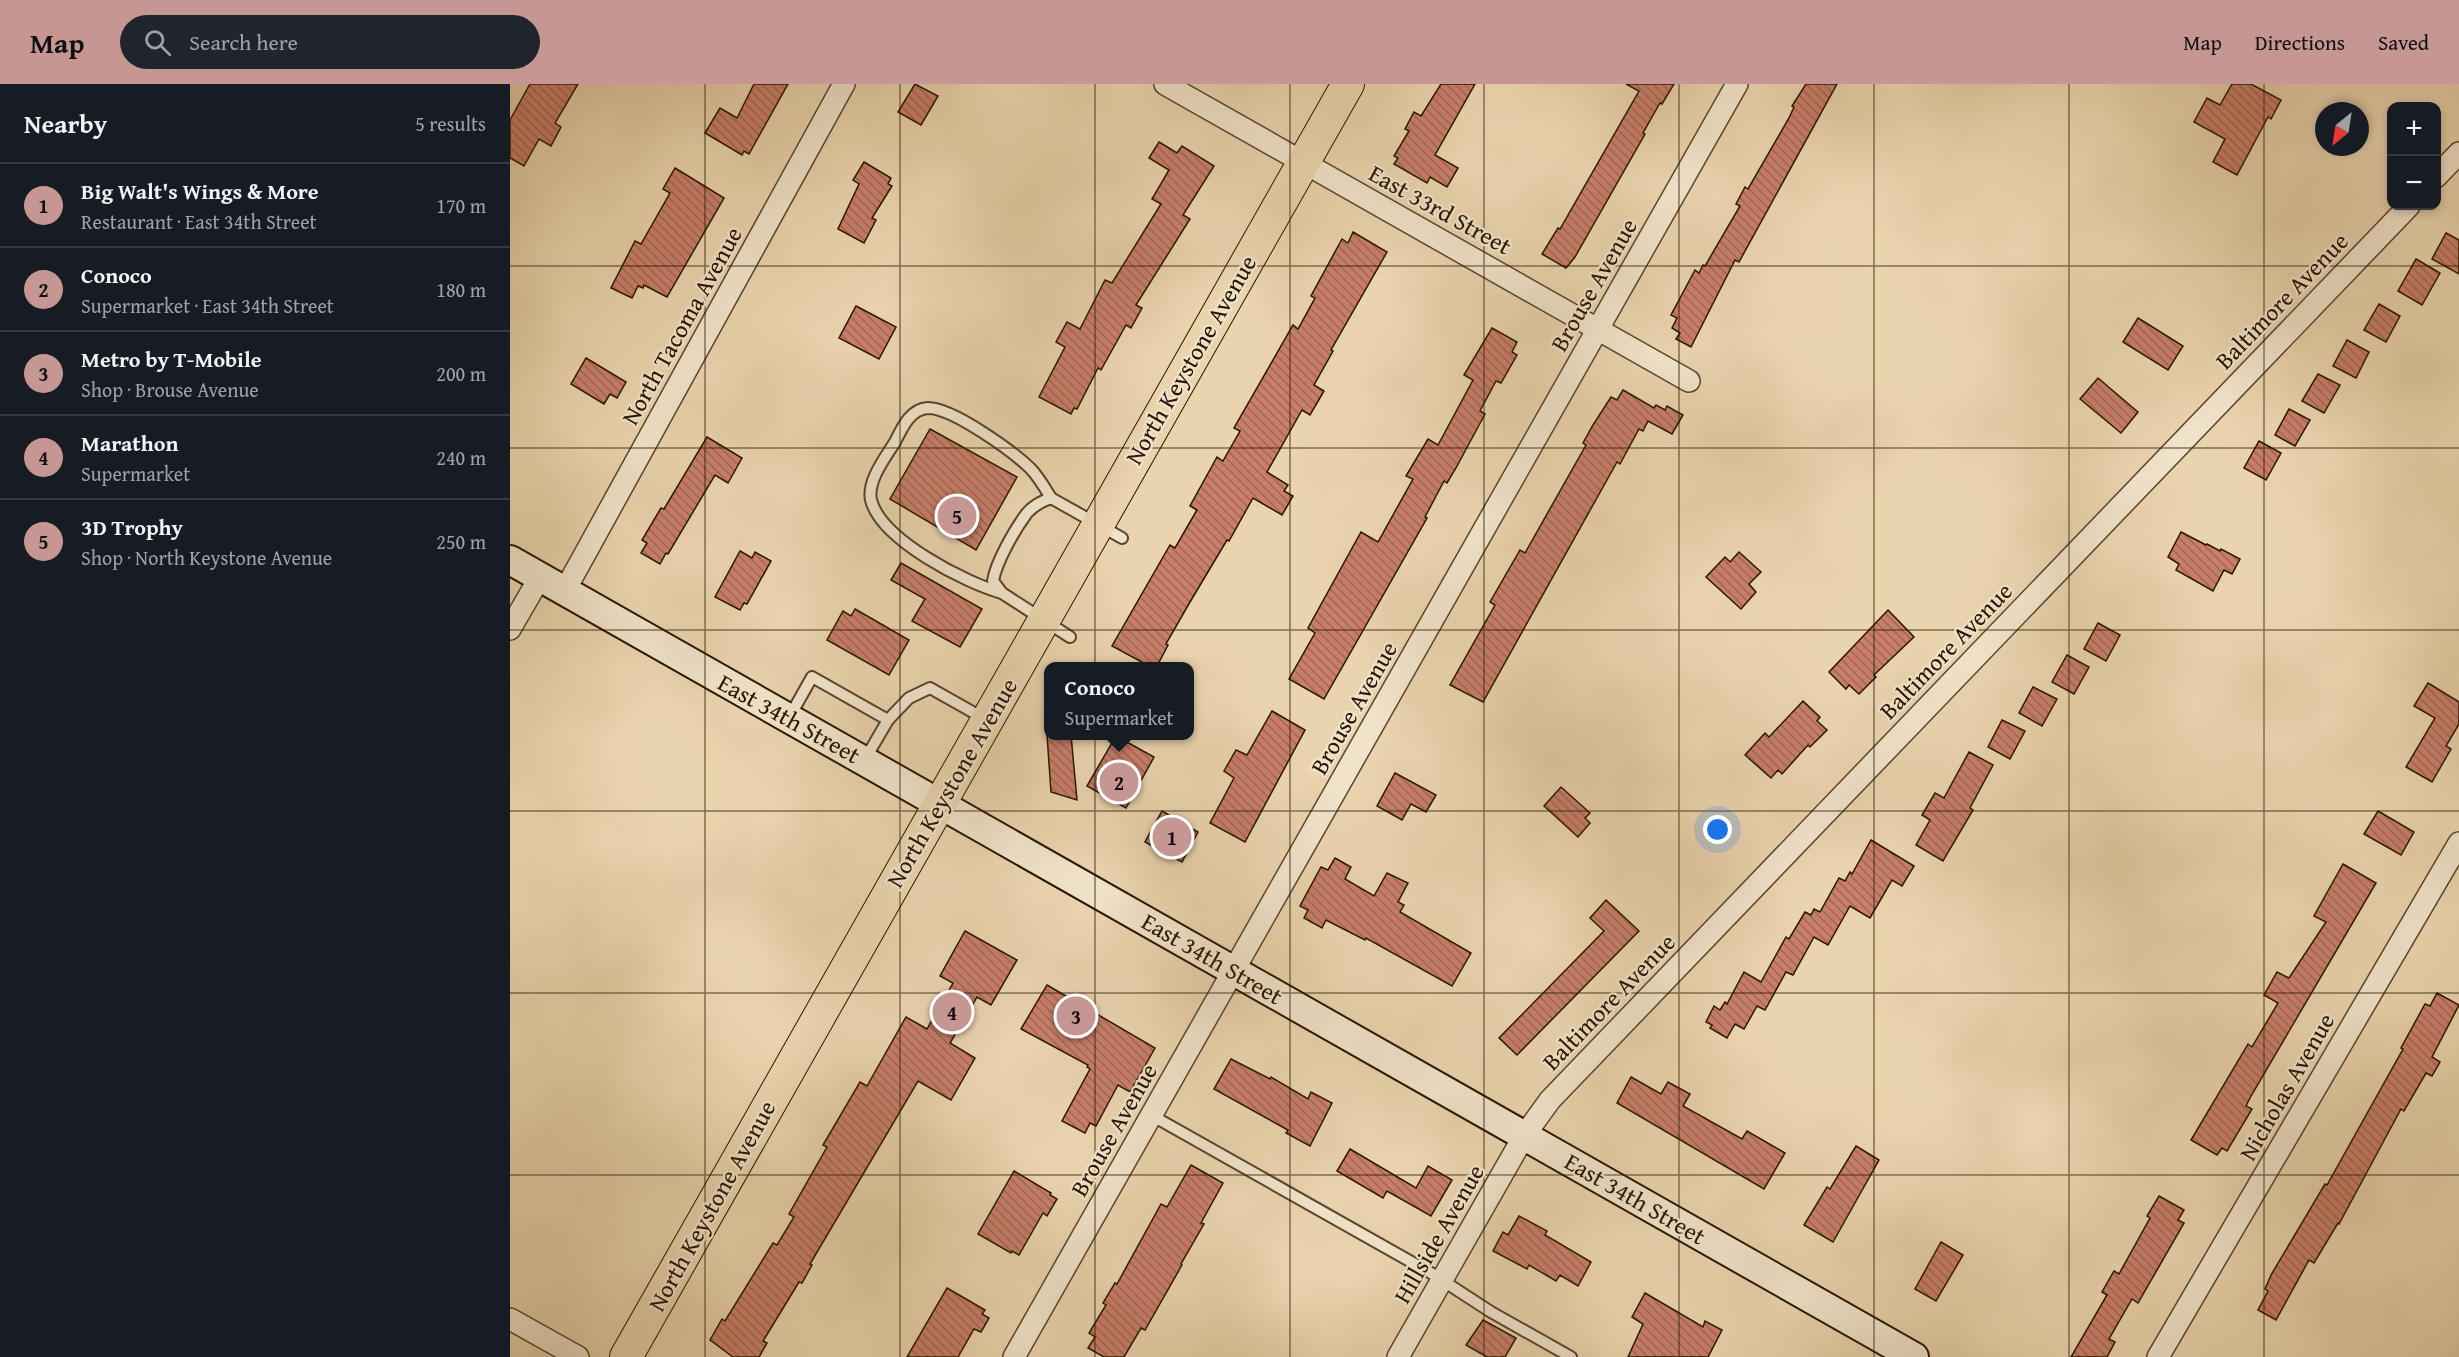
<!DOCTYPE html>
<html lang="en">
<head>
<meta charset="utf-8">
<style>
	body { margin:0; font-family:"Gentium Book Plus",serif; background:#20242c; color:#f1f3f6 }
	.controls { position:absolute; right:18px; top:18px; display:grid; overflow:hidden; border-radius:12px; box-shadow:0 3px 9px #0003 }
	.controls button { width:54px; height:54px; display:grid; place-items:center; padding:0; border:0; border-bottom:2px solid #363941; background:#171b24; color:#f1f3f6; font:30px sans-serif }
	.compass { position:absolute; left:1805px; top:18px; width:54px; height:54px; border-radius:50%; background:#171b24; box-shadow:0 3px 9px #0003; rotate:210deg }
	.you { position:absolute; left:1208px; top:746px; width:21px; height:21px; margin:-15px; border:4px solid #fff; border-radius:50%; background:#1a73e8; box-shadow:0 0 0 9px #1a73e833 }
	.badge { display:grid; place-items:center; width:39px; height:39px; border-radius:50%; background:#c59692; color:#111; font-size:20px; font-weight:700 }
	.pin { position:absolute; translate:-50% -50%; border:3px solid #fff; box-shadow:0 2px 6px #0006 }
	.popup { position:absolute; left:534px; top:578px; width:150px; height:78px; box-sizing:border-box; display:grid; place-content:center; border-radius:12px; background:#171b24; filter:drop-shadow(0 2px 4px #0005); font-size:20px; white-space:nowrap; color:#9ea1a6 }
	.popup b { font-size:22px; color:#f1f3f6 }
	.popup::after { content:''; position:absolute; left:50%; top:100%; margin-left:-12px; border:12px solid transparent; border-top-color:#171b24 }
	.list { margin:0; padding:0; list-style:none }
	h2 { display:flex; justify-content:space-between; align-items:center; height:78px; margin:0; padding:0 24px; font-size:26px }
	h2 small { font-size:20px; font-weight:400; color:#9ea1a6 }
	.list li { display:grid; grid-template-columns:39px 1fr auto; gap:18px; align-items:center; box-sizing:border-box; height:84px; padding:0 24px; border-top:2px solid #363941 }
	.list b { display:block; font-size:22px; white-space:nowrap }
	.list p { margin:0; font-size:20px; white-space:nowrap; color:#9ea1a6 }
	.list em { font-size:20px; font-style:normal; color:#9ea1a6 }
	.icon { flex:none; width:33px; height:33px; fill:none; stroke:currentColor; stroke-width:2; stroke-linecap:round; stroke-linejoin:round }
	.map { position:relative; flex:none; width:1949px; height:1273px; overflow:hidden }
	header { display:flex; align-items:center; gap:36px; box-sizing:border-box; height:84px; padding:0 30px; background:#c59692; color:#111 }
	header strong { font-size:28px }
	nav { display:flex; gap:33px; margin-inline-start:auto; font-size:21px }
	.search { width:420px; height:54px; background:#20242c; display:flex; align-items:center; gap:15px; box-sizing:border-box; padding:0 21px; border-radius:33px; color:#9ea1a6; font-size:22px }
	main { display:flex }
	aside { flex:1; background:#171b24 }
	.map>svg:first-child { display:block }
</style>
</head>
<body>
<header>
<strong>Map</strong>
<div class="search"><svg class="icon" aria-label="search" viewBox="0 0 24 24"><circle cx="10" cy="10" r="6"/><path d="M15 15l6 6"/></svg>Search here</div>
<nav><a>Map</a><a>Directions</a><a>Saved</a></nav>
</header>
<main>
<aside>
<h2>Nearby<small>5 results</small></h2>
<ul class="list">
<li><span class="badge">1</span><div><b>Big Walt's Wings &amp; More</b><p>Restaurant · East 34th Street</p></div><em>170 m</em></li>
<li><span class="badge">2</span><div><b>Conoco</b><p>Supermarket · East 34th Street</p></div><em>180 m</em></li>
<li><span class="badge">3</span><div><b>Metro by T-Mobile</b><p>Shop · Brouse Avenue</p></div><em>200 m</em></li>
<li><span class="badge">4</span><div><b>Marathon</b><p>Supermarket</p></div><em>240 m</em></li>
<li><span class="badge">5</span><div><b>3D Trophy</b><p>Shop · North Keystone Avenue</p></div><em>250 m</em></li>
</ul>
</aside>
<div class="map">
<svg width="1949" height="1273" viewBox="0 0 1949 1273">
	<defs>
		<pattern id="building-back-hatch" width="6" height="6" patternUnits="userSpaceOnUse" patternTransform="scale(1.5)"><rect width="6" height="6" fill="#c87e6a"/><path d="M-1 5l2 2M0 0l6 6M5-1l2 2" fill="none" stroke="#a26655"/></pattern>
	</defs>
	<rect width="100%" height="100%" fill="#ead4ae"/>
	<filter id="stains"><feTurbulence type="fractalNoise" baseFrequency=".00333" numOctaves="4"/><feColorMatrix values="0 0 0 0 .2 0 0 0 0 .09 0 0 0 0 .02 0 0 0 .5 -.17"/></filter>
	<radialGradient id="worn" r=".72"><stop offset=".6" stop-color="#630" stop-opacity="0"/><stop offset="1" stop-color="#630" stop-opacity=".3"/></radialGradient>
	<!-- building -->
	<g fill="url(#building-back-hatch)" stroke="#281501" stroke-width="1.5">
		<path d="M 20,0 L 68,0 L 45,39 L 51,43 L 41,62 L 29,55 L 14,82 L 0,74 L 0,36 Z"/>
		<path d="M 244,0 L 278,0 L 239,70 L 234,67 L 232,71 L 195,49 L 210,24 L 227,34 Z"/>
		<path d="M 405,0 L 428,12 L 411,41 L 388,28 Z"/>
		<path d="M 931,0 L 965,0 L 925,71 L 948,84 L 937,103 L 920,93 L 917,99 L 884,80 L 888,74 L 884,72 L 899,47 L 895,45 L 904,28 L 911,32 Z"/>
		<path d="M 1116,0 L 1164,0 L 1152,20 L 1150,19 L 1133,49 L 1135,50 L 1065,173 L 1056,184 L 1032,170 L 1048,144 L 1050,145 L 1129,7 Z"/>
		<path d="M 1296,0 L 1327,0 L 1229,178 L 1225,176 L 1181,263 L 1166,255 L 1170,249 L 1162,244 L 1167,234 L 1161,231 L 1185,186 L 1189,189 L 1193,181 L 1195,182 L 1230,122 L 1226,120 L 1235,103 L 1238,105 L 1279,34 L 1284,23 L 1282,22 Z"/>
		<path d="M 1722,0 L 1741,0 L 1771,16 L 1761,35 L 1758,33 L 1727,91 L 1703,78 L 1715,55 L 1684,38 L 1697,14 L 1710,21 Z"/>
		<path d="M 649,58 L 667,69 L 672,62 L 704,82 L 673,131 L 680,135 L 626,221 L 632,224 L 621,244 L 616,241 L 591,286 L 588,284 L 567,325 L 564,324 L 561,330 L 529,313 L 555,263 L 546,258 L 557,238 L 570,245 L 595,196 L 602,199 L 651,120 L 642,115 L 659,86 L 639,74 Z"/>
		<path d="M 354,78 L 381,94 L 378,100 L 382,102 L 362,134 L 366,136 L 354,159 L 328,145 L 349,100 L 343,96 Z"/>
		<path d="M 165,84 L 214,114 L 157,213 L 134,201 L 133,204 L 128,202 L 122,214 L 101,204 L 125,157 L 131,160 L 160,109 L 153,105 Z"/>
		<path d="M 843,148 L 877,168 L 821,266 L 823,267 L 804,301 L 814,307 L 800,331 L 792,326 L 757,388 L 778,401 L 774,407 L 783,412 L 772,431 L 743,414 L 719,457 L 717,456 L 680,518 L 656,560 L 658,561 L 647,582 L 639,582 L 602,562 L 660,461 L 665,464 L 687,426 L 680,422 L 707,373 L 713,377 L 730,347 L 724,344 L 783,241 L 788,245 L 805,214 L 801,212 L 832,155 L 838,159 Z"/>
		<path d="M 1936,149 L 1949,156 L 1949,190 L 1922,175 Z"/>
		<path d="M 1906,175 L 1930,189 L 1912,221 L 1888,207 Z"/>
		<path d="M 1869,220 L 1890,232 L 1876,258 L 1854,246 Z"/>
		<path d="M 346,222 L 386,243 L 369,275 L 329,254 Z"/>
		<path d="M 1628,234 L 1673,262 L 1658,286 L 1613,258 Z"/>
		<path d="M 982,244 L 1007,258 L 1002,268 L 1007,271 L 991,299 L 986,297 L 970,327 L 975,330 L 946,384 L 937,399 L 934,397 L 915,433 L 917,434 L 814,615 L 779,595 L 805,549 L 798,544 L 851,448 L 868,458 L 903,395 L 896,392 L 918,355 L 928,361 L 963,296 L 954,291 Z"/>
		<path d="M 1837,256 L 1859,268 L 1846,294 L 1823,282 Z"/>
		<path d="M 76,274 L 116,298 L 107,314 L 100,310 L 94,320 L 61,300 Z"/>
		<path d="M 1808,290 L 1830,301 L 1814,329 L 1792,317 Z"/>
		<path d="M 1588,294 L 1628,328 L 1611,349 L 1570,315 Z"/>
		<path d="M 1113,306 L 1144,324 L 1146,321 L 1155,326 L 1157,322 L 1173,331 L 1162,350 L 1138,337 L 1133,347 L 1129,345 L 1110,380 L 1107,378 L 973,618 L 940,601 L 985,521 L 980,518 L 1010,466 L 1015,469 L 1076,361 L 1073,359 L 1083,341 L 1101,313 L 1107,316 Z"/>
		<path d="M 1779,325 L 1800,336 L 1785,362 L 1765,351 Z"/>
		<path d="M 420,345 L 507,393 L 466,466 L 380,415 Z"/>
		<path d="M 197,353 L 232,374 L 218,399 L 205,391 L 158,470 L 156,469 L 150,480 L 131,469 L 137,459 L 132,456 L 151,424 L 154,425 Z"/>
		<path d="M 1749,357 L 1771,369 L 1756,396 L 1734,384 Z"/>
		<path d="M 1671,448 L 1696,461 L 1697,460 L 1710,467 L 1711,465 L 1730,475 L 1722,490 L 1714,486 L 1703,507 L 1666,486 L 1669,480 L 1658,473 Z"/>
		<path d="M 230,467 L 242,474 L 245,468 L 261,477 L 237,520 L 234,519 L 230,526 L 205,513 Z"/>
		<path d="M 1229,468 L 1251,488 L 1239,500 L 1246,508 L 1231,525 L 1196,493 L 1215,473 L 1220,478 Z"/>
		<path d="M 391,479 L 472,525 L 450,563 L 402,537 L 415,515 L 381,496 Z"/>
		<path d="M 345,525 L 399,556 L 379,591 L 317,556 L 333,527 L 341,532 Z"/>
		<path d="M 1378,526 L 1404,553 L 1364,591 L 1366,593 L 1349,610 L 1339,601 L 1336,605 L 1319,588 Z"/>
		<path d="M 1588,539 L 1610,551 L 1596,577 L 1574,565 Z"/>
		<path d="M 1557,571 L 1579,583 L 1564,610 L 1542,598 Z"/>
		<path d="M 1918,599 L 1949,618 L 1949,640 L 1936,662 L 1941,665 L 1922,698 L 1896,683 L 1925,634 L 1904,622 Z"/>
		<path d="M 1523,603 L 1547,615 L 1532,642 L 1509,629 Z"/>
		<path d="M 1293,617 L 1310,633 L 1307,637 L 1317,646 L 1300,663 L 1298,661 L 1272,690 L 1268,686 L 1261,694 L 1235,671 L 1255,649 L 1259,653 Z"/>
		<path d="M 762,627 L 795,646 L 735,758 L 700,739 L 724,694 L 714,687 L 726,666 L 737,671 Z"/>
		<path d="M 1492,636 L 1515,647 L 1500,675 L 1478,663 Z"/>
		<path d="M 537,651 L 561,651 L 567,716 L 541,708 Z"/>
		<path d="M 606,652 L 644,673 L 616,724 L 577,702 Z"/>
		<path d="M 1459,668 L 1483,681 L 1460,724 L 1463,726 L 1433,777 L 1406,761 L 1420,736 L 1412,731 L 1425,709 L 1434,714 Z"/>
		<path d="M 885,689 L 926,711 L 916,728 L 901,720 L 892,736 L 867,722 Z"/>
		<path d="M 1051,703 L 1080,729 L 1075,734 L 1080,739 L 1068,753 L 1034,722 Z"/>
		<path d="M 652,727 L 688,748 L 672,778 L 635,758 Z"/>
		<path d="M 1868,727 L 1904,748 L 1891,771 L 1854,750 Z"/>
		<path d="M 1361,756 L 1404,782 L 1392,802 L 1382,796 L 1360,834 L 1340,822 L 1318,861 L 1304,853 L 1283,891 L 1276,888 L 1255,926 L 1247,922 L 1234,945 L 1225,940 L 1217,954 L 1200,944 L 1202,941 L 1196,938 L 1204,922 L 1210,926 L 1215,918 L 1217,920 L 1234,888 L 1251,898 L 1276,853 L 1279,855 L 1295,828 L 1301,831 L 1304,825 L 1310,828 L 1329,794 L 1335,797 L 1340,788 L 1342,790 Z"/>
		<path d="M 825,774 L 841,783 L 835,795 L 864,812 L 877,789 L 898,799 L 888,818 L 894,821 L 890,828 L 961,869 L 942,902 L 856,854 L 855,856 L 816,836 L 812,844 L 794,834 L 798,826 L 790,822 L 811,783 L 818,786 Z"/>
		<path d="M 1833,780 L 1866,799 L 1741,1012 L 1736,1022 L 1742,1025 L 1717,1067 L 1712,1064 L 1707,1071 L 1681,1056 L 1738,960 L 1742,963 L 1768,919 L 1754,911 L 1767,888 L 1779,894 L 1816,838 L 1804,832 Z"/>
		<path d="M 1096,816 L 1129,847 L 1007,971 L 989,954 L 1094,847 L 1080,834 Z"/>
		<path d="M 455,847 L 507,876 L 481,921 L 467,913 L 440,959 L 465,974 L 441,1016 L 408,997 L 300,1180 L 302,1181 L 292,1199 L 289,1198 L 253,1257 L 257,1259 L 249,1273 L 223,1273 L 200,1256 L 212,1235 L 215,1237 L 263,1159 L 267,1161 L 284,1133 L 279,1130 L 317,1063 L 313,1061 L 350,998 L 357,1002 L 396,933 L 417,945 L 443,899 L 430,892 Z"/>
		<path d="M 537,901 L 645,964 L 620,1008 L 608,1001 L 586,1042 L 580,1039 L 575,1049 L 552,1037 L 580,985 L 577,983 L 578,981 L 511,945 Z"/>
		<path d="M 1927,909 L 1949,921 L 1922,973 L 1930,978 L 1922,992 L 1916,989 L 1894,1027 L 1891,1025 L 1829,1140 L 1828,1139 L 1804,1179 L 1799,1176 L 1766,1236 L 1748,1226 L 1758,1207 L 1755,1205 L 1761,1191 L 1815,1100 L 1817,1101 L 1893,965 L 1891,964 L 1915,920 L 1920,922 Z"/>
		<path d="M 721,975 L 760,995 L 761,993 L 798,1015 L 801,1008 L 822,1019 L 800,1062 L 776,1049 L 778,1046 L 704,1005 Z"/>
		<path d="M 1121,993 L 1151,1010 L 1158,998 L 1180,1010 L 1173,1022 L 1232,1055 L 1237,1047 L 1275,1069 L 1254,1105 L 1107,1019 Z"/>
		<path d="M 1346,1062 L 1369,1076 L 1323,1158 L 1294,1141 L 1317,1103 L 1320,1105 Z"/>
		<path d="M 840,1065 L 906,1104 L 918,1082 L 942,1096 L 921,1132 L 877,1107 L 873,1114 L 827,1087 Z"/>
		<path d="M 681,1081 L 713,1099 L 691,1139 L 694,1140 L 671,1180 L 672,1181 L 635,1246 L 631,1244 L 614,1273 L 594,1273 L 578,1264 L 585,1253 L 579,1249 L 596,1221 L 593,1219 L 605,1199 L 607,1200 L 651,1120 L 657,1123 Z"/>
		<path d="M 504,1087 L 541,1109 L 540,1111 L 547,1115 L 537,1132 L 533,1129 L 509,1171 L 502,1167 L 501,1169 L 468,1150 Z"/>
		<path d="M 1649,1112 L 1674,1126 L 1668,1136 L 1674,1139 L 1628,1219 L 1622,1215 L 1599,1255 L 1605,1258 L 1597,1273 L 1561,1273 L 1597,1211 L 1592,1208 L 1604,1187 L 1609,1190 L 1640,1134 L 1637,1132 Z"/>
		<path d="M 1009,1132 L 1037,1147 L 1035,1151 L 1081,1178 L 1068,1202 L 1050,1191 L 1046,1197 L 1019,1181 L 1017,1185 L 983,1167 L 993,1148 L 998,1151 Z"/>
		<path d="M 1431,1158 L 1453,1171 L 1426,1217 L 1405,1205 Z"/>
		<path d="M 437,1204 L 475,1226 L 472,1230 L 479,1234 L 471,1248 L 464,1245 L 448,1273 L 397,1273 Z"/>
		<path d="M 1135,1209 L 1193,1243 L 1195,1237 L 1212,1246 L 1198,1273 L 1118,1273 L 1133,1240 L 1122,1233 Z"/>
		<path d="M 973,1236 L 1006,1254 L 995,1273 L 977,1273 L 956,1261 Z"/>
	</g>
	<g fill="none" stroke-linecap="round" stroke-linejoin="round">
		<defs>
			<g id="service">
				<path d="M 492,509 C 456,499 371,456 361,416 C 357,397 375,374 385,358 C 392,344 400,325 418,324 C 443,324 502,367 520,384 C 528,392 535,404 541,414"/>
				<path d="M 560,553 L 492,509 L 483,497 C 486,478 505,445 517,429 C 524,421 532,417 541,414 L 612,454"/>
				<path d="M 280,632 L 302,593 L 378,636"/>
				<path d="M 354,677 L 378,636 L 399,614 L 420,604 L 475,635"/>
				<path d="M 641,1031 L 921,1189 L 981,1228 L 1061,1273"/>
			</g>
			<g id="minor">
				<path d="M 655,0 L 1179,297"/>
				<path d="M 1926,93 L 1949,69"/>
				<path d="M 54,508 L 334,0"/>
				<path d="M 0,545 L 30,493"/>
				<path d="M 0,1235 L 68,1273"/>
				<path d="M 504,1273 L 1227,0"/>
				<path d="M 888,1273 L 1014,1052 L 1040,1016 L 1899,122"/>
				<path d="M 1648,1273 L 1949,759"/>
			</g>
			<path id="secondary" d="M 0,476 L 1404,1273"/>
			<path id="primary" d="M 116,1273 L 838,0"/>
		</defs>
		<!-- service casing -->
		<use href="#service" stroke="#58452c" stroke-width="14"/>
		<!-- minor casing -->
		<use href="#minor" stroke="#58452c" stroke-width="24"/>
		<!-- secondary casing -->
		<use href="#secondary" stroke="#281501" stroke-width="32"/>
		<!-- primary casing -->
		<use href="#primary" stroke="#281501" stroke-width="34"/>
		<!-- service -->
		<use href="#service" stroke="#f1e3ca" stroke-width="10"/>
		<!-- minor -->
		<use href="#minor" stroke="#f1e3ca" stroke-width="21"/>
		<!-- secondary -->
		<use href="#secondary" stroke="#f1e3ca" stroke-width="28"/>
		<!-- primary -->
		<use href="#primary" stroke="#ead4ae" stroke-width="32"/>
	</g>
	<!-- grid -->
	<path fill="none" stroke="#281501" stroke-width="1.5" stroke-opacity="0.55" d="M 195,0 L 195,1273M 390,0 L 390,1273M 585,0 L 585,1273M 780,0 L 780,1273M 974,0 L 974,1273M 1169,0 L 1169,1273M 1364,0 L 1364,1273M 1559,0 L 1559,1273M 1754,0 L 1754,1273M 0,182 L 1949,182M 0,364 L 1949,364M 0,546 L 1949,546M 0,727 L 1949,727M 0,909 L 1949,909M 0,1091 L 1949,1091"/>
	<g text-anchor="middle" stroke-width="4.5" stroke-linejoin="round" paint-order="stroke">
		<!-- street labels -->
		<g font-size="24" fill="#281501" stroke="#f1e3ca">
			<text transform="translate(930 126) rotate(29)" y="8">East 33rd Street</text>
			<text transform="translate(1084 201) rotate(-60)" y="8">Brouse Avenue</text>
			<text transform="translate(1772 217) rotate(-46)" y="8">Baltimore Avenue</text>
			<text transform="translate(172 242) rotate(-61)" y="8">North Tacoma Avenue</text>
			<text transform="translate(681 276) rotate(-60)" y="8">North Keystone Avenue</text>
			<text transform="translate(1436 567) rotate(-46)" y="8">Baltimore Avenue</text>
			<text transform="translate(844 624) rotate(-60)" y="8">Brouse Avenue</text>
			<text transform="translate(279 635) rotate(29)" y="8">East 34th Street</text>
			<text transform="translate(442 699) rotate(-60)" y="8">North Keystone Avenue</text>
			<text transform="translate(702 875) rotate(30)" y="8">East 34th Street</text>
			<text transform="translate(1099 918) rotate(-46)" y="8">Baltimore Avenue</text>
			<text transform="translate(1777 1003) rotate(-60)" y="8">Nicholas Avenue</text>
			<text transform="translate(604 1046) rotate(-60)" y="8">Brouse Avenue</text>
			<text transform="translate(1125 1115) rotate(30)" y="8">East 34th Street</text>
			<text transform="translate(202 1122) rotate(-61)" y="8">North Keystone Avenue</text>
			<text transform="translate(929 1150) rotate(-60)" y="8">Hillside Avenue</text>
		</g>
	</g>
	<rect width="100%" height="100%" filter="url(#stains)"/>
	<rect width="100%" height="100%" fill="url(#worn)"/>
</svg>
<div class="controls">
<button>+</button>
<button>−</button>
</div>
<svg class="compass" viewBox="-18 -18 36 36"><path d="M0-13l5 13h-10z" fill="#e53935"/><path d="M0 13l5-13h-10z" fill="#9ea1a6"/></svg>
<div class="you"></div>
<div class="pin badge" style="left:662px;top:753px">1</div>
<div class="pin badge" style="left:609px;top:698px">2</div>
<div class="popup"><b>Conoco</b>Supermarket</div>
<div class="pin badge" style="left:566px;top:932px">3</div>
<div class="pin badge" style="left:442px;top:928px">4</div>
<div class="pin badge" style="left:447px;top:432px">5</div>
</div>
</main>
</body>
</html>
